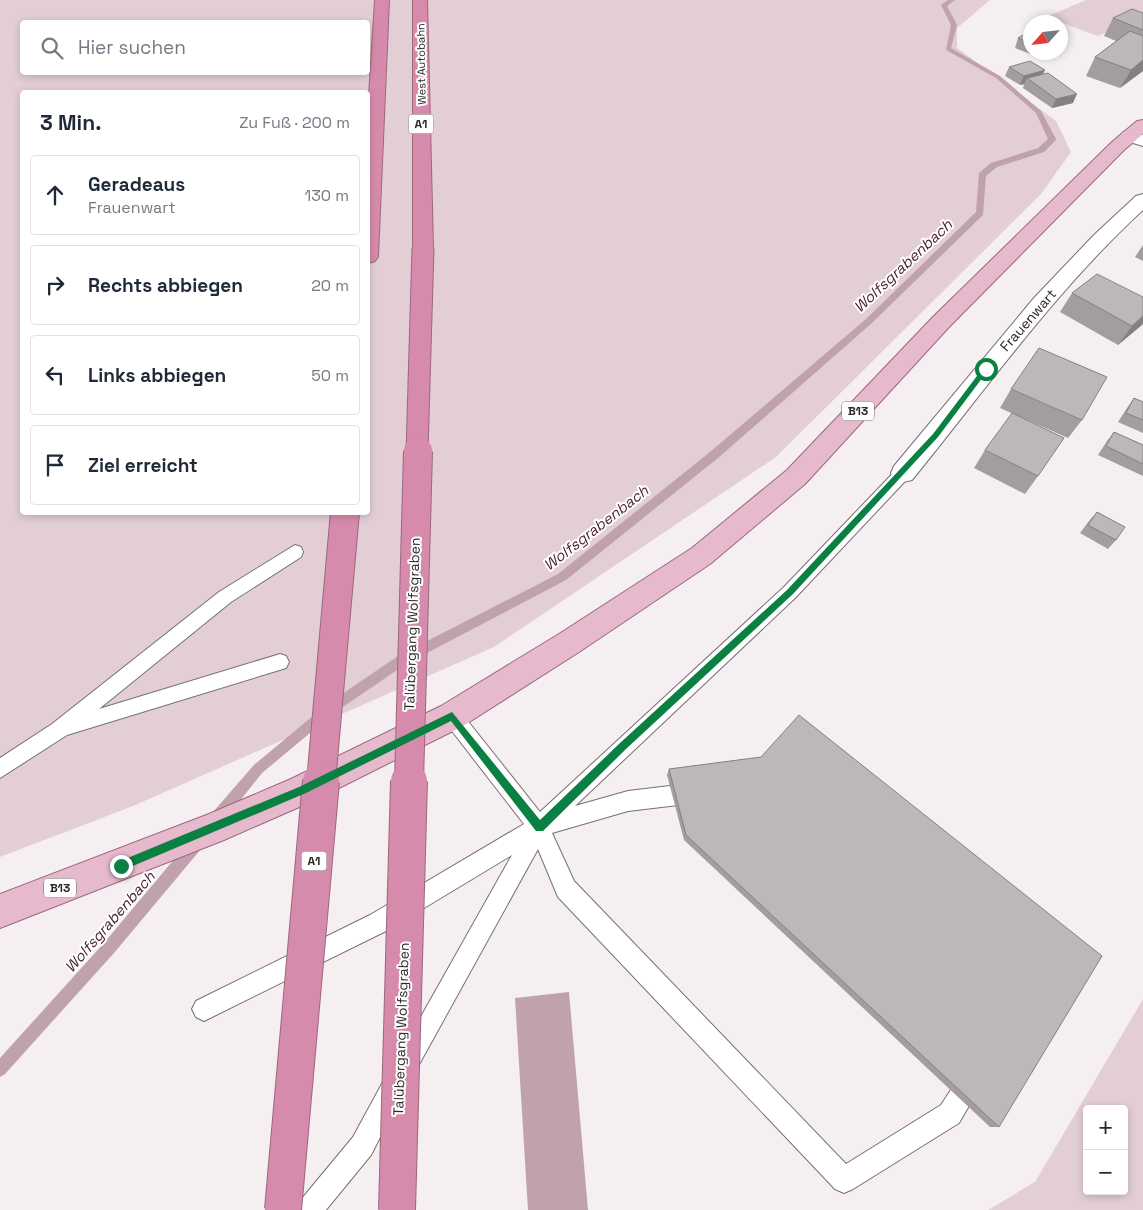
<!DOCTYPE html>
<html lang="de">
<head>
<meta charset="utf-8">
<style>
	body { margin:0; font-family:"Space Grotesk",sans-serif; background:#f6f6f7; color:#1f2937 }
	.controls { position:absolute; right:15px; bottom:15px; display:grid; overflow:hidden; border-radius:5px; box-shadow:0 2px 8px #0003 }
	.controls button { width:45px; height:45px; display:grid; place-items:center; padding:0; border:0; border-bottom:1px solid #e0e1e3; background:#fff; color:#1f2937; font:25px sans-serif }
	.compass { position:absolute; left:1023px; top:15px; width:45px; height:45px; border-radius:50%; background:#fff; box-shadow:0 2px 8px #0003; rotate:243deg }
	.stop { position:absolute; width:15px; height:15px; margin:-11px; border:4px solid #0b8043; border-radius:50%; background:#fff }
	.stop.end { background:#0b8043; border-color:#fff; box-shadow:0 1px 5px #0008 }
	.list { margin:0; padding:0; list-style:none }
	h2 { display:flex; justify-content:space-between; align-items:center; height:65px; margin:0; padding:0 20px; font-size:21px }
	h2 small { font-size:16px; font-weight:400; color:#747a83 }
	.list li { display:grid; grid-template-columns:32px 1fr auto; gap:15px; align-items:center; box-sizing:border-box; height:80px; margin:0 10px 10px; padding:0 10px; border:1px solid #e0e1e3; border-radius:5px }
	.list b { display:block; font-size:19px; white-space:nowrap }
	.list p { margin:0; font-size:16px; white-space:nowrap; color:#747a83 }
	.list em { font-size:16px; font-style:normal; color:#747a83 }
	.icon { flex:none; width:28px; height:28px; fill:none; stroke:currentColor; stroke-width:2; stroke-linecap:round; stroke-linejoin:round }
	.map { position:relative; flex:none; width:1143px; height:1210px; overflow:hidden }
	.search { position:absolute; background:#fff; box-shadow:0 2px 8px #0003; left:20px; top:20px; width:350px; height:55px; display:flex; align-items:center; gap:12px; box-sizing:border-box; padding:0 18px; border-radius:5px; color:#747a83; font-size:19px }
	.panel { position:absolute; background:#fff; box-shadow:0 2px 8px #0003; left:20px; top:90px; width:350px; height:425px; border-radius:5px }
	.map>svg:first-child { display:block }
</style>
</head>
<body>
<div class="map">
<svg width="1143" height="1210" viewBox="0 0 1143 1210">
	<rect width="100%" height="100%" fill="#f5eff2"/>
	<!-- green -->
	<g fill="#e3ced6" fill-rule="evenodd">
		<path d="M 0,0 L 990,0 L 957,28 L 957,48 L 1056,121 L 1071,152 L 1041,194 L 776,457 L 494,647 L 133,806 L 0,857 ZM 22,22 L 368,22 L 368,72 L 22,72 ZM 22,92 L 368,92 L 368,512 L 22,512 Z"/>
		<path d="M 1086,0 L 1143,0 L 1143,16 L 1098,36 L 1046,17 Z"/>
		<path d="M 1143,999 L 1143,1210 L 988,1210 L 1035,1182 ZM 1087,1109 L 1124,1109 L 1124,1191 L 1087,1191 Z"/>
	</g>
	<!-- water -->
	<path fill="#c0a1ae" d="M 569,992 L 588,1210 L 528,1210 L 515,998 Z"/>
	<g fill="none" stroke-linecap="round" stroke-linejoin="round">
		<!-- stream -->
		<g fill="#c0a1ae" fill-rule="evenodd">
			<path d="M 948,0 L 955,0 L 947,6 L 957,25 L 951,48 L 1000,76 L 1041,111 L 1056,139 L 1055,141 L 1044,152 L 997,167 L 986,176 L 983,215 L 872,323 L 718,458 L 566,580 L 406,664 L 334,713 L 262,773 L 222,823 L 217,825 L 212,823 L 210,818 L 212,813 L 254,765 L 326,705 L 398,656 L 558,574 L 710,452 L 866,319 L 976,212 L 979,173 L 991,163 L 1038,148 L 1048,139 L 1036,113 L 996,78 L 946,50 L 951,25 L 941,5 Z"/>
			<path d="M 196,837 L 201,839 L 203,844 L 201,849 L 114,953 L 5,1074 L 0,1077 L 0,1058 L 104,943 L 191,839 Z"/>
		</g>
		<defs>
			<g id="service">
				<path d="M 903,467 L 909,469 L 911,473 L 909,477 L 796,597 L 575,806 L 628,791 L 695,783 L 702,786 L 705,793 L 702,800 L 695,803 L 628,811 L 552,833 L 574,881 L 846,1164 L 941,1105 L 963,1071 L 972,1068 L 981,1071 L 984,1080 L 959,1123 L 853,1189 L 844,1193 L 835,1189 L 558,897 L 538,849 L 416,1070 L 408,1074 L 400,1070 L 396,1062 L 400,1054 L 512,855 L 386,931 L 212,1017 L 204,1021 L 196,1017 L 192,1009 L 196,1001 L 370,915 L 524,824 L 445,722 L 442,716 L 445,710 L 452,707 L 459,710 L 540,812 L 784,587 L 897,469 Z"/>
				<path d="M 295,545 L 301,547 L 303,552 L 301,557 L 231,602 L 99,709 L 280,654 L 286,656 L 289,662 L 286,668 L 67,735 L 0,778 L 0,758 L 52,724 L 219,592 Z"/>
				<path d="M 393,1077 L 402,1080 L 405,1089 L 371,1155 L 326,1210 L 296,1210 L 300,1201 L 353,1137 L 384,1080 Z"/>
			</g>
			<g id="minor">
				<path d="M 1129,131 L 1143,135 L 1143,146 L 1123,140 L 1120,136 L 1123,132 Z"/>
				<path d="M 1143,194 L 1143,210 C 1055,291 987,388 912,480 L 903,482 L 894,480 L 891,473 L 894,466 L 1034,298 L 1094,235 L 1136,196 Z"/>
			</g>
			<path id="primary" d="M 1143,120 L 1143,134 L 1124,150 L 949,327 L 805,484 L 710,564 L 579,652 L 463,726 L 313,801 L 224,840 L 0,928 L 0,894 L 209,814 L 291,779 L 441,706 L 559,634 L 692,548 L 787,470 L 933,317 L 1112,142 L 1137,121 Z"/>
			<g id="motorway">
				<path d="M 375,0 L 389,0 L 378,257 L 375,261 L 368,263 L 368,112 Z"/>
				<path d="M 413,0 L 427,0 L 433,248 L 430,252 L 423,254 L 416,252 L 413,248 Z"/>
			</g>
		</defs>
		<!-- service casing -->
		<use href="#service" stroke="#757072" stroke-width="2"/>
		<!-- minor casing -->
		<use href="#minor" stroke="#757072" stroke-width="2"/>
		<!-- primary casing -->
		<use href="#primary" stroke="#9b687e" stroke-width="2"/>
		<!-- motorway casing -->
		<use href="#motorway" stroke="#9b687e" stroke-width="2"/>
		<!-- service -->
		<use href="#service" fill="#fff" fill-rule="evenodd"/>
		<!-- minor -->
		<use href="#minor" fill="#fff" fill-rule="evenodd"/>
		<!-- primary -->
		<use href="#primary" fill="#e7b9cd" fill-rule="evenodd"/>
		<!-- motorway -->
		<use href="#motorway" fill="#d78bac" fill-rule="evenodd"/>
		<defs>
			<path id="motorway-bridge-far2" d="M 417,452 L 423,248"/>
			<g id="motorway-bridge-far1">
				<path d="M 321,782 L 345,512"/>
				<path d="M 409,782 L 418,451"/>
			</g>
			<g id="motorway-bridge">
				<path d="M 283,1210 L 321,781"/>
				<path d="M 397,1210 L 409,781"/>
			</g>
		</defs>
		<!-- motorway-bridge-far2 casing -->
		<use href="#motorway-bridge-far2" stroke="#9b687e" stroke-width="23" stroke-linecap="butt"/>
		<!-- motorway-bridge-far1 casing -->
		<use href="#motorway-bridge-far1" stroke="#9b687e" stroke-width="30" stroke-linecap="butt"/>
		<!-- motorway-bridge casing -->
		<use href="#motorway-bridge" stroke="#9b687e" stroke-width="38" stroke-linecap="butt"/>
		<!-- motorway-bridge-far2 -->
		<use href="#motorway-bridge-far2" stroke="#d78bac" stroke-width="21"/>
		<!-- motorway-bridge-far1 -->
		<use href="#motorway-bridge-far1" stroke="#d78bac" stroke-width="28"/>
		<!-- motorway-bridge -->
		<use href="#motorway-bridge" stroke="#d78bac" stroke-width="36"/>
	</g>
	<!-- wall -->
	<g fill="#a39d9f">
		<path d="M 1143,13 L 1143,71 L 1120,88 L 1086,76 L 1095,57 L 1116,41 L 1104,36 L 1113,18 Z"/>
		<path d="M 1030,31 L 1030,52 L 1049,52 L 1041,58 L 1015,48 L 1018,38 Z"/>
		<path d="M 1009,67 L 1043,74 L 1073,103 L 1052,108 L 1023,88 L 1024,84 L 1020,85 L 1005,76 Z"/>
		<path d="M 1143,245 L 1143,261 L 1135,257 Z"/>
		<path d="M 1072,293 L 1143,297 L 1143,324 L 1118,345 L 1060,312 Z"/>
		<path d="M 1011,389 L 1082,420 L 1068,438 L 1000,408 Z"/>
		<path d="M 1134,398 L 1143,402 L 1143,433 L 1118,422 L 1127,408 Z"/>
		<path d="M 1114,432 L 1143,445 L 1143,476 L 1098,455 L 1107,441 Z"/>
		<path d="M 985,450 L 1038,476 L 1025,494 L 974,468 Z"/>
		<path d="M 1097,512 L 1116,540 L 1108,549 L 1080,533 L 1089,521 Z"/>
		<path d="M 669,769 L 999,1127 L 990,1127 L 684,840 L 667,775 Z"/>
	</g>
	<!-- shaded-wall -->
	<g fill="#848082">
		<path d="M 1043,52 L 1049,52 L 1041,58 Z"/>
		<path d="M 1143,60 L 1143,71 L 1120,88 L 1131,70 Z"/>
		<path d="M 1045,70 L 1040,80 L 1027,78 L 1024,84 L 1020,85 L 1024,76 Z"/>
		<path d="M 1077,94 L 1073,103 L 1052,108 L 1056,99 Z"/>
		<path d="M 1143,316 L 1143,324 L 1118,345 L 1132,326 Z"/>
	</g>
	<!-- building -->
	<g fill="#bdb7b9" stroke="#848082">
		<path d="M 1132,9 L 1143,13 L 1143,30 L 1113,18 Z"/>
		<path d="M 1030,31 L 1030,43 L 1018,38 Z"/>
		<path d="M 1130,31 L 1143,36 L 1143,60 L 1131,70 L 1095,57 Z"/>
		<path d="M 1030,61 L 1045,70 L 1024,76 L 1009,67 Z"/>
		<path d="M 1048,73 L 1077,94 L 1056,99 L 1027,78 Z"/>
		<path d="M 1097,274 L 1143,297 L 1143,316 L 1132,326 L 1072,293 Z"/>
		<path d="M 1039,348 L 1107,377 L 1082,420 L 1011,389 Z"/>
		<path d="M 1134,398 L 1143,402 L 1143,420 L 1126,413 Z"/>
		<path d="M 1012,413 L 1064,438 L 1038,476 L 985,450 Z"/>
		<path d="M 1114,432 L 1143,445 L 1143,464 L 1106,446 Z"/>
		<path d="M 1097,512 L 1125,527 L 1116,540 L 1088,525 Z"/>
		<path d="M 799,715 L 1102,956 L 999,1127 L 686,835 L 669,769 L 761,757 Z"/>
	</g>
	<!-- route -->
	<path fill="#0b8043" d="M 983,368 L 989,369 L 938,437 L 793,594 L 626,749 L 543,831 L 536,831 L 451,721 L 306,793 L 121,871 L 118,869 L 118,862 L 299,787 L 452,712 L 540,820 L 620,743 L 787,590 L 933,434 Z"/>
	<g text-anchor="middle" stroke-width="4" stroke-linejoin="round" paint-order="stroke">
		<!-- far-street labels -->
		<g font-size="11" fill="#2b2829" stroke="#fefefe">
			<text transform="translate(421 64) rotate(-91)" y="4">West Autobahn</text>
		</g>
		<!-- shield labels -->
		<g fill="#fefefe" stroke="#6a6869" stroke-width="1">
			<rect x="408.5" y="114.5" width="25" height="19" rx="4"/>
			<rect x="842" y="401.5" width="32" height="19" rx="4"/>
			<rect x="301.5" y="851.5" width="25" height="19" rx="4"/>
			<rect x="44" y="878.5" width="32" height="19" rx="4"/>
		</g>
		<g font-size="12" font-weight="bold" fill="#2b2829">
			<text x="421" y="128">A1</text>
			<text x="858" y="415">B13</text>
			<text x="314" y="865">A1</text>
			<text x="60" y="892">B13</text>
		</g>
		<!-- street labels -->
		<g font-size="14" fill="#2b2829" stroke="#fefefe">
			<text transform="translate(1028 320) rotate(-49)" y="5">Frauenwart</text>
			<text transform="translate(412 624) rotate(-88)" y="5">Talübergang Wolfsgraben</text>
			<text transform="translate(401 1029) rotate(-88)" y="5">Talübergang Wolfsgraben</text>
		</g>
		<!-- water labels -->
		<g font-size="15" font-style="italic" fill="#4e2237" stroke="#fefefe">
			<text transform="translate(903 266) rotate(-43)" y="5">Wolfsgrabenbach</text>
			<text transform="translate(596 528) rotate(-38)" y="5">Wolfsgrabenbach</text>
			<text transform="translate(110 922) rotate(-49)" y="5">Wolfsgrabenbach</text>
		</g>
	</g>
</svg>
<div class="controls">
<button>+</button>
<button>−</button>
</div>
<svg class="compass" viewBox="-18 -18 36 36"><path d="M0-13l5 13h-10z" fill="#e53935"/><path d="M0 13l5-13h-10z" fill="#747a83"/></svg>
<div class="stop" style="left:986px;top:369px"></div>
<div class="stop end" style="left:121px;top:866px"></div>
<div class="search"><svg class="icon" aria-label="search" viewBox="0 0 24 24"><circle cx="10" cy="10" r="6"/><path d="M15 15l6 6"/></svg>Hier suchen</div>
<section class="panel">
<h2>3 Min.<small>Zu Fuß · 200 m</small></h2>
<ul class="list">
<li><svg class="icon" aria-label="ahead" viewBox="0 0 24 24"><path d="M12 20V5M6 11l6-6 6 6"/></svg><div><b>Geradeaus</b><p>Frauenwart</p></div><em>130 m</em></li>
<li><svg class="icon" aria-label="right" viewBox="0 0 24 24"><path d="M7 20v-9h11M14 6l5 5-5 5"/></svg><div><b>Rechts abbiegen</b></div><em>20 m</em></li>
<li><svg class="icon" aria-label="left" viewBox="0 0 24 24"><path d="M17 20v-9H6M10 6l-5 5 5 5"/></svg><div><b>Links abbiegen</b></div><em>50 m</em></li>
<li><svg class="icon" aria-label="arrive" viewBox="0 0 24 24"><path d="M6 21V4h12l-3 4 3 4H6"/></svg><div><b>Ziel erreicht</b></div></li>
</ul>
</section>
</div>
</body>
</html>
